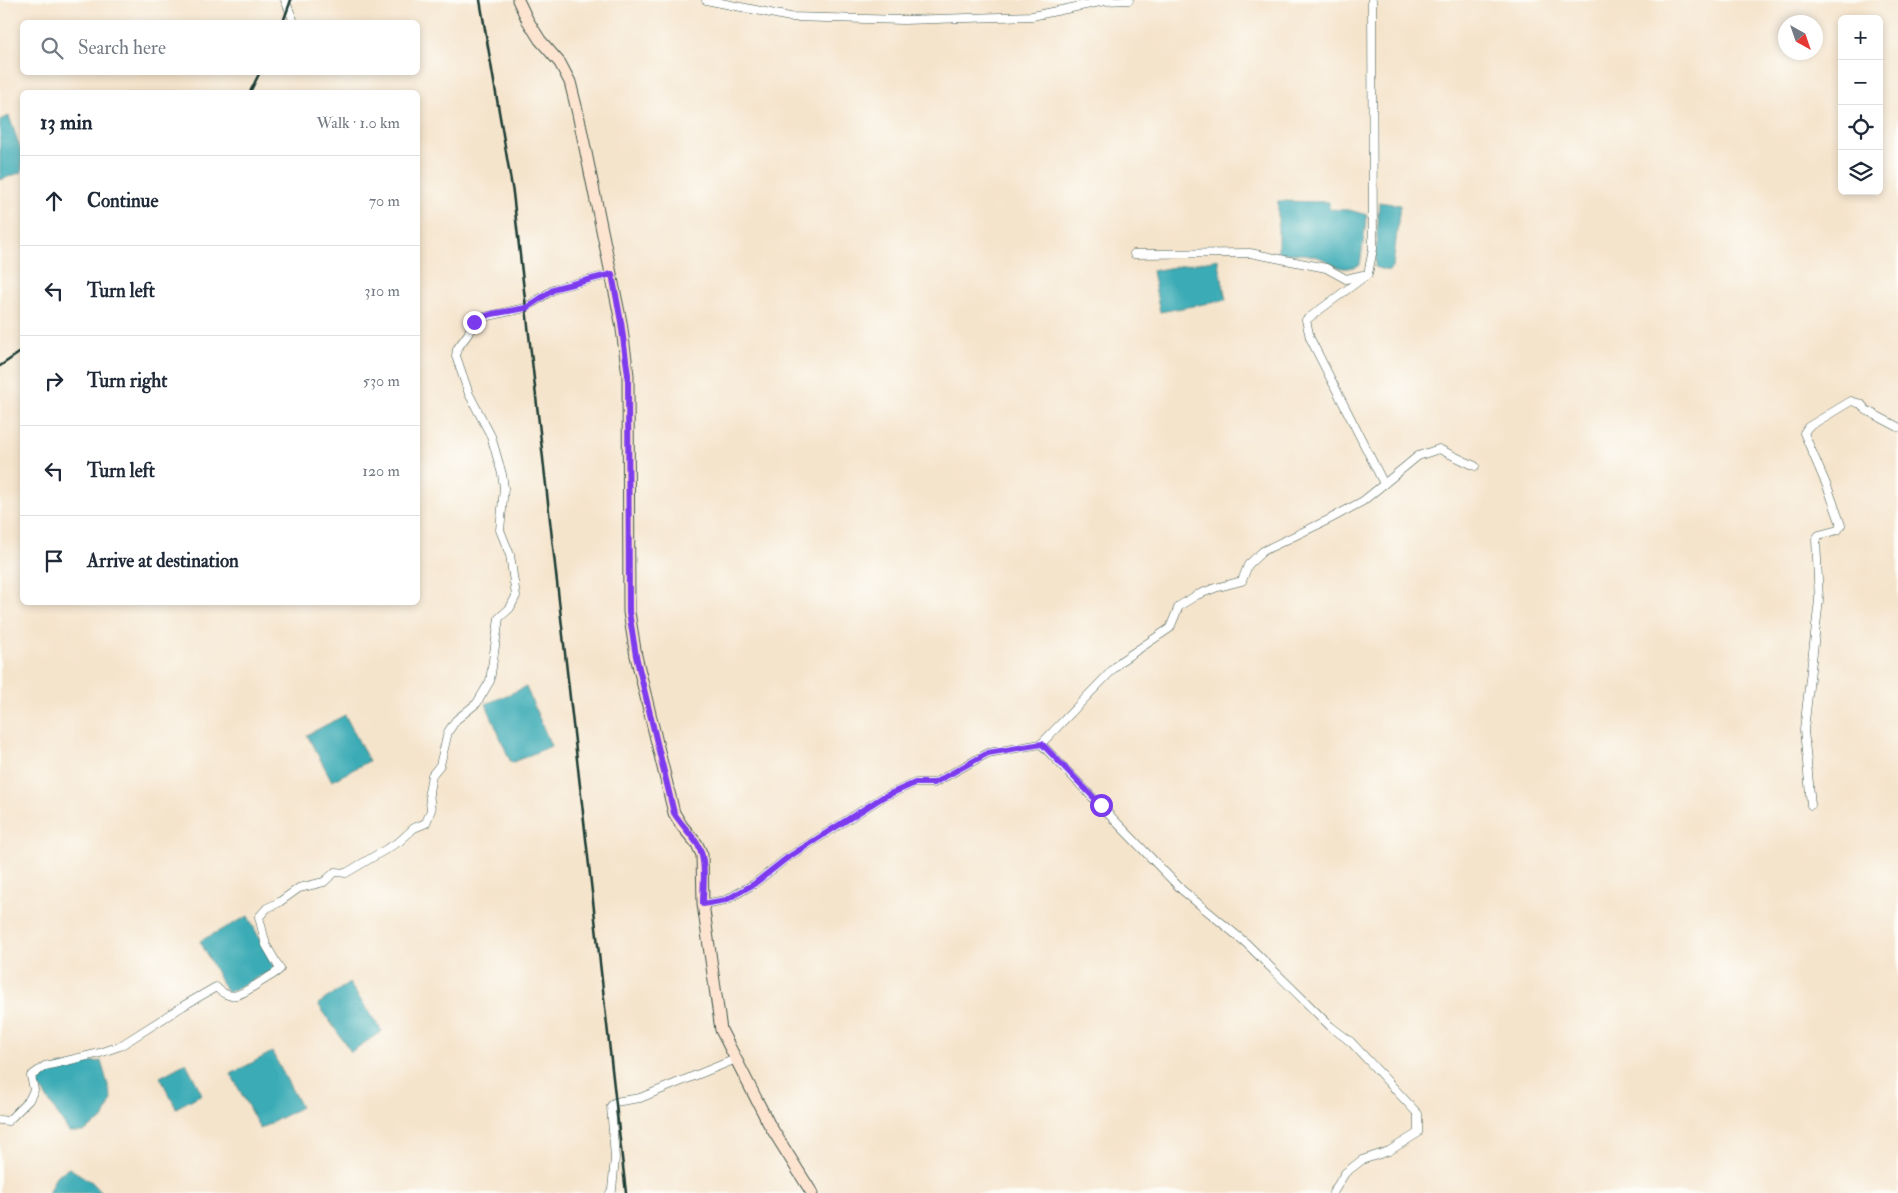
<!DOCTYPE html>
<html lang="en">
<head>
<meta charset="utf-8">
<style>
	body { margin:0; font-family:"IM FELL Double Pica",serif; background:#f2f2f3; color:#1f2937 }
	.controls { position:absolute; right:15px; top:15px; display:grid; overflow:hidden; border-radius:8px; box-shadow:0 2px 8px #0003 }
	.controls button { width:45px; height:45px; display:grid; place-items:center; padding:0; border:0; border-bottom:1px solid #e0e1e3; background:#fff; color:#1f2937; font:25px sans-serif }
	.compass { position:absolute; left:1778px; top:15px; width:45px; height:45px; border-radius:50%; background:#fff; box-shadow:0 2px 8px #0003; rotate:140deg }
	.stop { position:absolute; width:15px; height:15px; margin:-11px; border:4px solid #7c3aed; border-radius:50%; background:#fff }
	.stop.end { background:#7c3aed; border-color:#fff; box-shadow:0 1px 5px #0008 }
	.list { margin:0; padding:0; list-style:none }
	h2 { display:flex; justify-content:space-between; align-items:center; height:65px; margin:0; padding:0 20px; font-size:21px }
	h2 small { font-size:16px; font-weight:400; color:#747a83 }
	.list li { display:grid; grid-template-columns:32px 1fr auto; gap:15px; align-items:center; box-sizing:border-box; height:90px; padding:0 20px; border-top:1px solid #e0e1e3 }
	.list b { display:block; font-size:19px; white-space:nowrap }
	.list em { font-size:16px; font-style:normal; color:#747a83 }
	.icon { flex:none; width:28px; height:28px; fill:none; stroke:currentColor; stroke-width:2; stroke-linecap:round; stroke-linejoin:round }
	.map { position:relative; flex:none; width:1898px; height:1193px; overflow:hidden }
	.search { position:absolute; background:#fff; box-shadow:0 2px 8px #0003; left:20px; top:20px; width:400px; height:55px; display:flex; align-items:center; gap:12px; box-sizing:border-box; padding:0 18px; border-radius:8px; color:#747a83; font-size:19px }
	.panel { position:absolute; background:#fff; box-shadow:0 2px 8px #0003; left:20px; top:90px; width:400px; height:515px; border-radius:8px }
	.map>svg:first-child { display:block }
</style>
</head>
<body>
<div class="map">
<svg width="1898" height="1193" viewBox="0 0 1898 1193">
	<rect width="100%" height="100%" fill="#fdfcf7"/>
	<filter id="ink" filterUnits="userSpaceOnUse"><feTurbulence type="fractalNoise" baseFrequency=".02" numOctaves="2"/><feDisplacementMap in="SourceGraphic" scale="10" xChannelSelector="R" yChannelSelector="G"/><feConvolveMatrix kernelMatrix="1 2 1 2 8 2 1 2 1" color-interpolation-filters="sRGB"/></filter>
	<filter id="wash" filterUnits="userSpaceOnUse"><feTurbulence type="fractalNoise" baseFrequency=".0096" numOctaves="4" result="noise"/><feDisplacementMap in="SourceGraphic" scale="20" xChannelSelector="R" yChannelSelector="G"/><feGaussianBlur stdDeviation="1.12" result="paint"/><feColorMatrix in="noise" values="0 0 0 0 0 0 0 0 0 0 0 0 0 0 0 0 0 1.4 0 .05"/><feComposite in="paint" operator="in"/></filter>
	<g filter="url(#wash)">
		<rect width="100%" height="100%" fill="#f5e4cc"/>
		<!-- water -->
		<g fill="#3aabb5" stroke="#2c7474">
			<path d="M 9,116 L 22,153 L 22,172 L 0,180 L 0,120 Z"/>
			<path d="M 1278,201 L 1329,202 L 1329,209 L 1349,210 L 1367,215 L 1360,265 C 1336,273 1338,264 1318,257 C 1306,253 1290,254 1278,253 Z"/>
			<path d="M 1379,202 L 1400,205 L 1393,267 L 1389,271 L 1375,267 Z"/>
			<path d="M 1218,259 L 1226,300 L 1160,312 L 1152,271 Z"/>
			<path d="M 526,687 L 551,746 L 511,763 L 486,704 Z"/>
			<path d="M 345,715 L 369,761 L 332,781 L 307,735 Z"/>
			<path d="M 248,916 L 275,969 L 227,993 L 200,941 Z"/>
			<path d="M 349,983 L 382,1031 L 351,1052 L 318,1004 Z"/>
			<path d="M 272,1052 L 301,1107 L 260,1129 L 231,1074 Z"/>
			<path d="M 101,1061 L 112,1099 L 103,1119 L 83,1132 L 69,1132 L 36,1081 L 59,1066 Z"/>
			<path d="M 186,1063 L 202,1094 L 176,1108 L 160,1077 Z"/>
			<path d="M 69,1168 L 92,1182 L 102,1193 L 48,1193 L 56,1176 Z"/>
		</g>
	</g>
	<g filter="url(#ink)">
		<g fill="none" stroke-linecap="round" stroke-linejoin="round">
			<defs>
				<g id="minor">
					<path d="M 285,0 L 294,22"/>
					<path d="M 706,0 L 790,17 L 904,20 L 1032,16 L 1105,1 L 1129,0"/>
					<path d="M 1372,0 L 1373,249 L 1368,274 L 1306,320 L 1310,338 L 1384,484 L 1418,456 L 1439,449 L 1475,466"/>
					<path d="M 1134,254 L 1250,253 L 1326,268 L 1346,279 L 1363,275"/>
					<path d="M 1041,744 L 1182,890 L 1246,943 L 1330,1026 L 1351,1042 L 1418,1114 L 1418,1133 L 1389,1151 L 1362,1160 L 1345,1173 L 1333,1193"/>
					<path d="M 1811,805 L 1804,730 L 1819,600 L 1816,539 L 1819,535 L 1838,530 L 1841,525 L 1829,491 L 1804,433 L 1808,427 L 1851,401 L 1861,404 L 1866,410 L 1898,427"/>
					<path d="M 703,904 L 726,900 L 754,884 L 787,858 L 883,797 L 915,783 L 934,783 L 988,753 L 1041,744 L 1121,661 L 1170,628 L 1179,606 L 1197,595 L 1215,588 L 1242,581 L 1248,565 L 1263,551 L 1330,519 L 1363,501 L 1384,484"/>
					<path d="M 0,1120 L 8,1121 L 29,1100 L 34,1090 L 31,1076 L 45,1066 L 100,1053 L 120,1046 L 183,1006 L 216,987 C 234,1006 247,989 264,980 C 270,976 275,974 280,969 L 266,945 L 259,917 L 267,908 L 278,903 L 299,888 L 324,882 L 335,872 L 346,873 L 400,841 L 414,828 L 426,823 L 431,810 L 429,792 L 432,775 L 440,765 L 448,732 L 456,720 L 477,703 L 490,681 L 499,618 L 510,608 L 516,596 L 510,555 L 500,530 L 504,488 L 502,474 L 491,436 L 469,394 L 456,356 L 457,349 L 468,334 L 474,321 L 480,318 L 525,308 L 556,288 L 612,274"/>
					<path d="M 610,1193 L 612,1190 L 615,1158 L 611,1106 L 615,1102 L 640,1098 L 736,1059"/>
				</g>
				<path id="secondary" d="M 518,0 L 528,21 L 540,40 L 560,63 L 570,82 L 578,114 L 621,322 L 628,375 L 629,612 L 636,656 L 674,813 L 682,826 L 697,844 L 702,855 L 703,904 L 721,1030 L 769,1124 L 812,1193"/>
			</defs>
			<!-- minor casing -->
			<use href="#minor" stroke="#3f564b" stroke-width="9"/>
			<!-- secondary casing -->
			<use href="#secondary" stroke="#3f564b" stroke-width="13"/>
			<!-- minor -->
			<use href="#minor" stroke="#fff" stroke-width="8"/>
			<!-- secondary -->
			<use href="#secondary" stroke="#fde4d1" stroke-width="11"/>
			<!-- rail -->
			<g stroke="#1f3d34" stroke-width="2.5">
				<path d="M 480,0 L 513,193 L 626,1193"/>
				<path d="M 283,22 L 291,0"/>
				<path d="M 250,92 L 260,72"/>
				<path d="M 0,366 L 22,351"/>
			</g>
		</g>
	</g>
	<g fill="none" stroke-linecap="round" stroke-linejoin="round" filter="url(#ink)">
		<!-- route -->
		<path stroke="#7c3aed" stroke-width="6" d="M 474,322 L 480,318 L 492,314 L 526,308 L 556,288 L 612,274 L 621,322 L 628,375 L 629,612 L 636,656 L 674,813 C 681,824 691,834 698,845 C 707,861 703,886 703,904 L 726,900 L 754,884 L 787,858 L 883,797 L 915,783 L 934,783 L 988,753 L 1042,744 L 1101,805"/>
	</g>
</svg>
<div class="controls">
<button>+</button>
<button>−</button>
<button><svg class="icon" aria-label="locate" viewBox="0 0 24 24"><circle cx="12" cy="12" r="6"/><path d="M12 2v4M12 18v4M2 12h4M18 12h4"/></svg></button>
<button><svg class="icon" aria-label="layers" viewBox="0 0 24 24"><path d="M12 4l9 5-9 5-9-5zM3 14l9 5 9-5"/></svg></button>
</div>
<svg class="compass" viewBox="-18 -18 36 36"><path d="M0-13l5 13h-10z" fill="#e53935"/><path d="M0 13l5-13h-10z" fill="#747a83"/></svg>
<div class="stop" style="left:1101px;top:805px"></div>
<div class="stop end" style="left:474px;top:322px"></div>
<div class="search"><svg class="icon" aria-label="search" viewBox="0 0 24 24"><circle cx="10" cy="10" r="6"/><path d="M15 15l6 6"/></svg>Search here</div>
<section class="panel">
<h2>13 min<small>Walk · 1.0 km</small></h2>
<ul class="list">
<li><svg class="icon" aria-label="ahead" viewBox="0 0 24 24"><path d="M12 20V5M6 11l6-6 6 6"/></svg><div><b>Continue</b></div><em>70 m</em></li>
<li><svg class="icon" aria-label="left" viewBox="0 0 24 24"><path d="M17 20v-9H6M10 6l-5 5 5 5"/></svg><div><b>Turn left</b></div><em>310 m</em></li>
<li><svg class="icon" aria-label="right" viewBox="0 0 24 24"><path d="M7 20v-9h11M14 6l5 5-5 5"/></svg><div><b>Turn right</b></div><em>530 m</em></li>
<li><svg class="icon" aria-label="left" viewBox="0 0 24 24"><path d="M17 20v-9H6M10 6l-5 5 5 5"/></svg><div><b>Turn left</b></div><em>120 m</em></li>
<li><svg class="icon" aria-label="arrive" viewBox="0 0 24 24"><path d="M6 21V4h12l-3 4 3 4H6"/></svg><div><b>Arrive at destination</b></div></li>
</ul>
</section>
</div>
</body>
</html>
